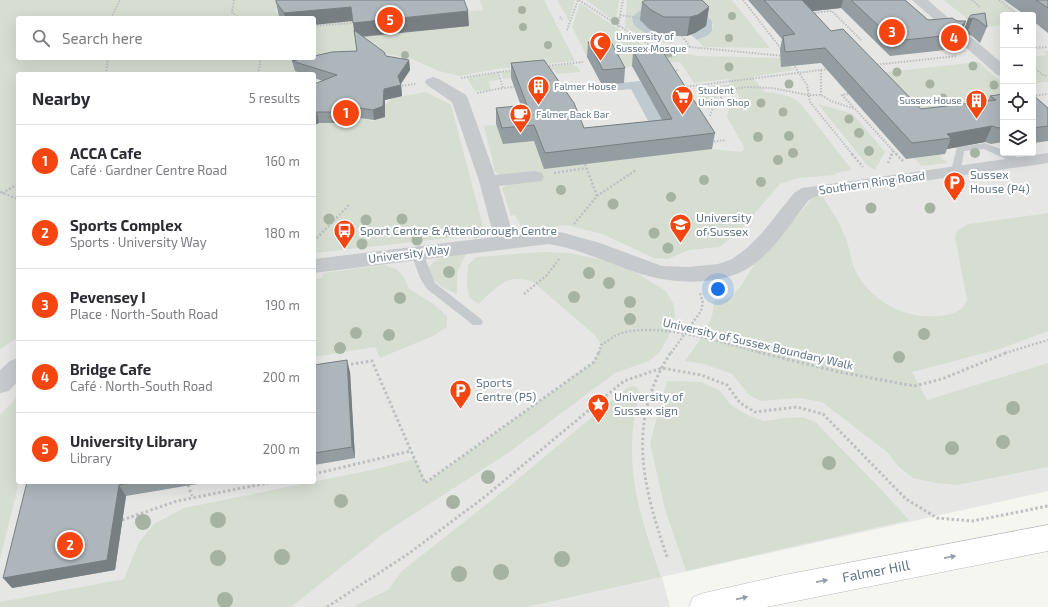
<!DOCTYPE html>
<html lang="en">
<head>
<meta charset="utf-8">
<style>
	body { margin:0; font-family:"Exo 2",sans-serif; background:#f7f7f7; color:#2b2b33 }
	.controls { position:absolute; right:12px; top:12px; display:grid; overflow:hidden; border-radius:4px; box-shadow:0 4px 16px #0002 }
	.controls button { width:36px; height:36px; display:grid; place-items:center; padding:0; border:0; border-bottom:1px solid #e1e1e2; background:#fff; color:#2b2b33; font:20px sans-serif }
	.you { position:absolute; left:718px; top:289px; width:14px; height:14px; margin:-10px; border:3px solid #fff; border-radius:50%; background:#1a73e8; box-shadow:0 0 0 6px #1a73e833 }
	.badge { display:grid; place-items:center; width:26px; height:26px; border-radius:50%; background:#f54612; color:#fff; font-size:13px; font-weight:700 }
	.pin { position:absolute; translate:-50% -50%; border:2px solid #fff; box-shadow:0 1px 4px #0006 }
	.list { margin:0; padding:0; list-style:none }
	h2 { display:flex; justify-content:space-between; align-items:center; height:52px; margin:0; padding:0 16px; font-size:17px }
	h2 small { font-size:13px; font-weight:400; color:#7c7c81 }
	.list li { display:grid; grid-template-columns:26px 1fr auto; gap:12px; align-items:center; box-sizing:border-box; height:72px; padding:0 16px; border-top:1px solid #e1e1e2 }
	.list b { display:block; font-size:15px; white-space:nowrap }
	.list p { margin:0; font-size:13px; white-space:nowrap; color:#7c7c81 }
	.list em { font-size:13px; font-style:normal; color:#7c7c81 }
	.icon { flex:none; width:22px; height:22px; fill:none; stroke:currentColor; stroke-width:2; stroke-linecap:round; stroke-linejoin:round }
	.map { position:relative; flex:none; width:1048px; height:607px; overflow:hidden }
	.search { position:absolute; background:#fff; box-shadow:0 4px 16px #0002; left:16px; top:16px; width:300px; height:44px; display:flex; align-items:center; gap:10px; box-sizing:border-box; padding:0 14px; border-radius:4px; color:#7c7c81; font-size:15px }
	.panel { position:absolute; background:#fff; box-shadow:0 4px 16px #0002; left:16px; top:72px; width:300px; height:412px; border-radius:4px }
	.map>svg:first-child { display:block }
</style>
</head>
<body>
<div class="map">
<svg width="1048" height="607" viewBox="0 0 1048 607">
	<rect width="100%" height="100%" fill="#f6f6f1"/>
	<!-- built -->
	<path fill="#e6e7e5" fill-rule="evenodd" d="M 200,0 L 1048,0 L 1048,491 L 662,577 L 670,607 L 0,607 L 0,350 L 18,337 L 18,482 L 314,482 L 314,74 L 232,74 L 314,58 L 314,18 L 219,18 ZM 1003,15 L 1033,15 L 1033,153 L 1003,153 Z"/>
	<!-- green -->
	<g fill="#d6ded2">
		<path d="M 0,0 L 279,0 L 279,8 L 274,9 L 279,16 L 285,15 L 286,18 L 18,18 L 18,58 L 314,58 L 314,25 L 353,21 L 355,37 L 469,26 L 464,12 L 483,10 L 480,0 L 544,0 L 575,61 L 496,69 L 460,76 L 439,71 L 412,59 L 382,53 L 303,74 L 18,74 L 18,337 L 0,350 Z"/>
		<path d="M 557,0 L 575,0 L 569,21 Z"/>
		<path d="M 586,0 L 619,0 L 616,22 Z"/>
		<path d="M 627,0 L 732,0 L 770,48 L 704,47 L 697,40 L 707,36 L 713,27 L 712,21 L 704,14 L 638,12 L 635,17 L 640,30 C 650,37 668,38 675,44 L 650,41 L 625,27 Z"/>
		<path d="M 944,0 L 1003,0 L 1022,15 L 1003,15 L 1003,25 L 978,28 Z"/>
		<path d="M 580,3 L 644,46 L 698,56 L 783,58 L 794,70 L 752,77 L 765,92 C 778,94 791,94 801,104 L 852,170 L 835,173 L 836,175 L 798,178 L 780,184 L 743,227 L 720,247 L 689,250 L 668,259 L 654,258 L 602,234 L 566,225 L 535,229 L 521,226 L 515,215 L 511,216 L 502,188 L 509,184 L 495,171 L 484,126 C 508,122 525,137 548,139 C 612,146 677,144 740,152 L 744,150 L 743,145 L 727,117 L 729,107 L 740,97 L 734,88 L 720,93 L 708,110 L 695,88 L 731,84 L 729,79 L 694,83 L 680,62 L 616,68 L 609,55 L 587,57 L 572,27 Z"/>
		<path d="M 1043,51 L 1048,51 L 1048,83 L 1046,82 L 1033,83 L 1033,57 L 1047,55 Z"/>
		<path d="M 979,62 L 1003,84 L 1003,108 L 915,125 L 867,74 Z"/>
		<path d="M 573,64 L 574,66 L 577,66 L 580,72 L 556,74 L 554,70 L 503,79 L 501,72 Z"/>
		<path d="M 497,73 L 499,80 L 489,81 L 491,90 L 475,91 L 467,78 Z"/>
		<path d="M 426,92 L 451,105 L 484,230 L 476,235 L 314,253 L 314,125 L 316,123 L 340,123 L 361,118 L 372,121 L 383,116 L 382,108 L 392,98 Z"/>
		<path d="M 818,104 L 853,114 L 885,152 L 875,170 L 867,165 Z"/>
		<path d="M 939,155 L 947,163 L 921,166 L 914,158 Z"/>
		<path d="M 819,191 C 828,205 838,219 844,234 C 850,246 850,260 856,272 C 871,301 905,319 937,316 C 950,315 962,313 967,300 L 955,237 L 957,231 L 968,224 L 1048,213 L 1048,331 L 1000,349 L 912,372 L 927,400 L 1048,363 L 1048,467 L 957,485 L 936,483 L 913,478 L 900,468 L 887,452 L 822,402 L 798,398 L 761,401 L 749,395 L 732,374 L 704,364 L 685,361 C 698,342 714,325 714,301 L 729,298 L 741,286 L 755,263 Z"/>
		<path d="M 543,252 L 569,253 L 604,260 L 637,273 L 666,291 L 673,303 L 675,316 L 669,335 L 660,352 L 649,361 L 615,373 L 508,453 L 383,534 L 291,607 L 0,607 L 0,602 L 124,579 L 139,542 L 154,524 L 184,508 L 376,469 L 415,459 L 426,483 L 594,362 L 598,355 L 601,345 L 596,336 L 533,282 C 506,272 497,288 478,304 L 469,297 L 467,285 L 468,265 L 476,257 Z"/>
		<path d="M 466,254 L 457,273 L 457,294 C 444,288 431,283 429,268 C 437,255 451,256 466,254 Z"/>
		<path d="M 384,265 L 396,269 L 404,277 L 409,289 L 432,303 L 447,316 L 447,327 L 433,336 L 380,358 L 375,347 L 314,357 L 314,279 L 322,278 L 323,273 Z"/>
		<path d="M 667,381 L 701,382 L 719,390 L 731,405 L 749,416 L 764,421 L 785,418 L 803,417 L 815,422 L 878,486 L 909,520 L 686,571 L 665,509 L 650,443 Z"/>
		<path d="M 633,386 L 638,388 L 640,393 C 621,460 639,514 661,577 L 526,607 L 352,607 L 388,590 L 402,571 L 512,484 L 628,387 Z"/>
		<path d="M 18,396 L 19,482 L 0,559 L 0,415 Z"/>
	</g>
	<!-- water -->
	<g fill="#becacf">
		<path d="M 645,8 L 704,14 L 712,21 L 712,31 L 707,36 L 697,40 L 691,35 L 702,28 L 645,24 L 652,31 L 669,36 L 672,41 C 657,39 611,24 645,8 Z"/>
		<path d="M 640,81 L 670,134 L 652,128 L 631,89 L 604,92 L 601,85 Z"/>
	</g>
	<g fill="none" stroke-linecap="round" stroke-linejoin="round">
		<defs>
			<path id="trunk" d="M 1048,525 L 1048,551 L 766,607 L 689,607 L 693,597 L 704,593 L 784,575 Z"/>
		</defs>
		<!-- trunk casing -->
		<use href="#trunk" stroke="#b6babd" stroke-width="1"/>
		<!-- path-far2 -->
		<g stroke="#bdc0c2" stroke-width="2" stroke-dasharray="1.5 1.5" stroke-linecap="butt">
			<path d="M 234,0 L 232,12 L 239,18"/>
			<path d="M 579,0 L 657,50"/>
			<path d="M 743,0 L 782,50"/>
			<path d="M 972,0 L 980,7"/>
			<path d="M 999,0 L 1018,15"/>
			<path d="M 812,13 L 832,11 L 861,40"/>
			<path d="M 620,15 L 643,19"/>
			<path d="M 560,17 L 562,20"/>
			<path d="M 111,18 L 120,0"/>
			<path d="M 314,26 L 353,23"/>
			<path d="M 618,27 L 623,0"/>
			<path d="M 567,30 L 578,0"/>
			<path d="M 682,36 L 690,47"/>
			<path d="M 651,47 L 688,47"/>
			<path d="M 1033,48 L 1048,47"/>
			<path d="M 663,54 L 670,58 L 690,47 L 784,56"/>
			<path d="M 793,64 L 807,85 L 810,102 L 853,155"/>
			<path d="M 874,65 L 957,56"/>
			<path d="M 546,66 L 583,62"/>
			<path d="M 1033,67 L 1044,76 L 1048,75"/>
			<path d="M 821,70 L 821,95"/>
			<path d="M 673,71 L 679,70"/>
			<path d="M 498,72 L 503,88 L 514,87"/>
			<path d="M 106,74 L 108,58"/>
			<path d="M 258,74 L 261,58"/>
			<path d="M 461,78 L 513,70"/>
			<path d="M 399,86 L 416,84"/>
			<path d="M 684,87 L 829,69"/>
			<path d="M 477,93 L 503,88"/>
			<path d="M 848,94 L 842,95 L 854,108"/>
			<path d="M 1033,96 L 1048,94"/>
			<path d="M 710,116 L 713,108 L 723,95 L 735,89 L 746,87 L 772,88 L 808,95 L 821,95 L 831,101 L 855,109 L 897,155"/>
			<path d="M 711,142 L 726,140"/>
			<path d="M 891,155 L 893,151"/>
		</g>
		<!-- path-far1 -->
		<g stroke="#bdc0c2" stroke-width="2.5" stroke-dasharray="2 2" stroke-linecap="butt">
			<path d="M 852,154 L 863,167"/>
			<path d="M 896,154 L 903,161"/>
			<path d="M 888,163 L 892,154"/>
			<path d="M 585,164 L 597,196"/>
			<path d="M 554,173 L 586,168"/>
			<path d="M 0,192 L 18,199"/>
			<path d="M 2,193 L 18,184"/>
			<path d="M 574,224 L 597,196 L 636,170"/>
			<path d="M 314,241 L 349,205"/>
			<path d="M 524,294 L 547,275 L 560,258"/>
			<path d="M 599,353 L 601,345 C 608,341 615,335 622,333 C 661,322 723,343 762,353"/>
			<path d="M 671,353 L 701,311 L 703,303 L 700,293"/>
			<path d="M 1005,353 L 1048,340"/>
		</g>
		<!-- path -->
		<g stroke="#bdc0c2" stroke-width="3" stroke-dasharray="2.5 2.5" stroke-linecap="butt">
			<path d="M 758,352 L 839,372 L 914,386 L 942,379 L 1008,352"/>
			<path d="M 346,365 L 372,361 L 425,483 L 594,362 L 599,352"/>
			<path d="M 314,474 L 411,451"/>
			<path d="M 188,485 L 192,496"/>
			<path d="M 122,520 L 177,501 L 272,482"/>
			<path d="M 667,557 C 642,483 626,422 671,352"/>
			<path d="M 327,607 L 408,554 L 482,499 L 624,381 L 662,368 L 701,375 L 727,385 L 740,403 L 755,412 L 797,407 L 823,414 L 906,499 L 937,518 L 973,521 L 1048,506"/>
		</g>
		<!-- service -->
		<g fill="#c7cacd" fill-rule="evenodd">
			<path d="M 985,143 L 1003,150 L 1003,153 L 1009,153 L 1026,162 L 1025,164 L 1017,164 L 984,149 L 964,151 L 961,171 L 960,173 L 952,173 L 951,171 L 957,147 Z"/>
			<path d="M 417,249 L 423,253 L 435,283 L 481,319 L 483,322 L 481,325 L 473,325 L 427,289 L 420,278 L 411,253 Z"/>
		</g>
		<!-- minor -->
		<g fill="#c7cacd" fill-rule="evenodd">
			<path d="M 912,0 L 928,0 L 963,31 L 961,34 L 951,34 Z"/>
			<path d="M 966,35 L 971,37 L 1003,64 L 1003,77 L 997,75 L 961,43 L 958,40 L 961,37 Z"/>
			<path d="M 433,77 L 439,79 L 466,95 L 468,99 L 495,175 L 535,171 L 542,173 L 544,177 L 542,181 L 499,186 L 513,235 L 549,230 L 564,233 L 600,243 L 662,266 L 688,267 L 718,264 L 732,259 L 747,248 L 762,233 L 794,193 L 802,188 L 1048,153 L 1048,163 L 814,197 L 808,201 C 790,224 774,251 750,267 C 720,287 670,284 638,273 C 608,263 580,249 549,244 L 314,273 L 314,259 L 494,237 L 479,181 L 452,102 L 427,85 L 425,82 L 427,79 Z"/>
			<path d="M 18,358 L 18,381 L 9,391 L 0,393 L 0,370 L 10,361 Z"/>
		</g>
		<!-- trunk -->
		<use href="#trunk" fill="#fff" fill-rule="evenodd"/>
	</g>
	<!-- trees -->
	<g fill="#a7b3a2">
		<circle cx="522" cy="10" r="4"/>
		<circle cx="732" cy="16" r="4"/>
		<circle cx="615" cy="21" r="4"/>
		<circle cx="523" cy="27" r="4"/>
		<circle cx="625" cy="37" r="4"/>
		<circle cx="729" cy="38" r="4"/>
		<circle cx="548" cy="45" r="4"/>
		<circle cx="633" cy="50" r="4"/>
		<circle cx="669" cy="53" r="4"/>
		<circle cx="405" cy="55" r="4"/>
		<circle cx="973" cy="66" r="4.5"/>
		<circle cx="729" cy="67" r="4.5"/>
		<circle cx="897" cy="72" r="4.5"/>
		<circle cx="789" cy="84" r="4.5"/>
		<circle cx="930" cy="84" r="4.5"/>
		<circle cx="994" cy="85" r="4.5"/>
		<circle cx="943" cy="98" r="4.5"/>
		<circle cx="761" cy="103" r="4.5"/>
		<circle cx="783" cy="112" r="4.5"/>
		<circle cx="849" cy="119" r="4.5"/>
		<circle cx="859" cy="133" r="5"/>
		<circle cx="789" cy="136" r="5"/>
		<circle cx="758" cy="137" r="5"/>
		<circle cx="869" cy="151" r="5"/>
		<circle cx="793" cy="153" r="5"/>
		<circle cx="975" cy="153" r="5"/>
		<circle cx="778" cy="160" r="5"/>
		<circle cx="704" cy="180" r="5"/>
		<circle cx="761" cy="182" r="5"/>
		<circle cx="561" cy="190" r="5"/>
		<circle cx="671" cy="197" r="5"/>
		<circle cx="613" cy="204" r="5.5"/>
		<circle cx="871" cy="208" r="5.5"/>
		<circle cx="930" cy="208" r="5.5"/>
		<circle cx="329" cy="219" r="5.5"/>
		<circle cx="402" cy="219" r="5.5"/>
		<circle cx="366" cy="220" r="5.5"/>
		<circle cx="346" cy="228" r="5.5"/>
		<circle cx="449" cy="231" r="5.5"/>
		<circle cx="712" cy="231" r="5.5"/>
		<circle cx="476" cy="232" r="5.5"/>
		<circle cx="654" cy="233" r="5.5"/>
		<circle cx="417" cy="240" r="5.5"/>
		<circle cx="362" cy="244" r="5.5"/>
		<circle cx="668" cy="248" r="5.5"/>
		<circle cx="449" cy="272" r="6"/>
		<circle cx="589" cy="273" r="6"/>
		<circle cx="609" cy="283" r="6"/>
		<circle cx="574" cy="297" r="6"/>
		<circle cx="400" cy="298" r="6"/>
		<circle cx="630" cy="302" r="6"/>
		<circle cx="630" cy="319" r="6"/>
		<circle cx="356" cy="333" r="6"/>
		<circle cx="924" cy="334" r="6"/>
		<circle cx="389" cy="335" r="6"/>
		<circle cx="340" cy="348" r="6"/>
		<circle cx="899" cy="357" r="6"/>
		<circle cx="1013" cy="408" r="7"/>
		<circle cx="1003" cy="442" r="7"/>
		<circle cx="952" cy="448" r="7"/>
		<circle cx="829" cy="463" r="7"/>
		<circle cx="488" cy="477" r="7"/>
		<circle cx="341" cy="501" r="7"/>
		<circle cx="453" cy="502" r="7"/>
		<circle cx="218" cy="520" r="8"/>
		<circle cx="143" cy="522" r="8"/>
		<circle cx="282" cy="557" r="8"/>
		<circle cx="218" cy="558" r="8"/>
		<circle cx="562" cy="559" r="8"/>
		<circle cx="501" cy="572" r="8"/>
		<circle cx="459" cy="574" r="8"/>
		<circle cx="225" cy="600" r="8"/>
	</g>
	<!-- wall -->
	<g fill="#949da1">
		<path d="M 748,0 L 905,0 L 928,20 L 966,21 L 964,27 L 965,28 L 968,19 L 985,13 L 987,27 L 980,43 L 972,36 L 970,35 L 964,48 L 890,56 L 841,8 L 812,11 L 831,31 L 921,109 L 988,101 L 990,96 L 1003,94 L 1003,142 L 991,144 L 985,142 L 947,149 L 945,154 L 906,159 L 821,63 L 781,67 L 780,50 L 782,39 Z"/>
		<path d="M 1004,0 L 1048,0 L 1048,33 L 1033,21 L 1033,15 L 1025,15 Z"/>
		<path d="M 276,2 L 469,26 L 363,37 L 386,56 L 409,60 L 410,70 L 401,84 L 402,96 L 385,100 L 385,117 L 374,120 L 360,118 L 333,123 L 319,123 L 314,125 L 323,81 L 314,78 L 314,74 L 303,74 L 295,71 L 292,61 L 357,51 L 353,21 L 314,18 L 280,18 L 279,17 Z"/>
		<path d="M 642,2 L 709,7 L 706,26 L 695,33 L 687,36 L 662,36 L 649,29 L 640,20 Z"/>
		<path d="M 588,42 L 625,68 L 624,83 L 602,85 L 587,57 Z"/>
		<path d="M 633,51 L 715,133 L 712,149 L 544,169 L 534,141 L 503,144 L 496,124 L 496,108 L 521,106 L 511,78 L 511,63 L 584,128 L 662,120 L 632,66 Z"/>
		<path d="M 1033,95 L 1048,108 L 1048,141 L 1033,143 Z"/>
		<path d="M 314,365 L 350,372 L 355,458 L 314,465 Z"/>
		<path d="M 27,482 L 209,482 L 126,496 L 115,570 L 12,588 Z"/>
	</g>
	<!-- shaded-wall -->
	<g fill="#787f83">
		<path d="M 799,0 L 843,0 L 841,8 L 796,13 Z"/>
		<path d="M 351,7 L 353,21 L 314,25 L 314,18 L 285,18 L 284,13 Z"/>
		<path d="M 709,7 L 706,26 L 695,33 L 687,36 L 690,17 Z"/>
		<path d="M 468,11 L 469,26 L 355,37 L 353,23 Z"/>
		<path d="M 973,18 L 967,33 L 962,34 L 968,19 Z"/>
		<path d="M 966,21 L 961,34 L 962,25 Z"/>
		<path d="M 409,60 L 410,70 L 400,85 L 401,85 L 402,96 L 385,100 L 385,117 L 374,120 L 373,110 L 384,89 L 398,76 Z"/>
		<path d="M 359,108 L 360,118 L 333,123 L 331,112 Z"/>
		<path d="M 317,112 L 319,123 L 314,125 L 314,113 Z"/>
		<path d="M 992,126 L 985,142 L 947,149 L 951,138 L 947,134 Z"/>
		<path d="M 347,360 L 350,372 L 355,458 L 352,447 Z"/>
		<path d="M 119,485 L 126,496 L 115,570 L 12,588 L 3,578 Z"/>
	</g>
	<!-- building -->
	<g fill="#acb6bb" stroke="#787f83">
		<path d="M 276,0 L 464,0 L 468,11 L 353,23 L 351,7 L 284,13 L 276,2 Z"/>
		<path d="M 646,0 L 702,0 L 709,7 L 698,15 L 690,17 L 664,17 L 651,10 L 642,2 Z"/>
		<path d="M 764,0 L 802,0 L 831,31 L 843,29 L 921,109 L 996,100 L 990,96 L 1003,94 L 1003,127 L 998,128 L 992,126 L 947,134 L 951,138 L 912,143 L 825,48 L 785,52 L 783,36 L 795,34 Z"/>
		<path d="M 851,0 L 905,0 L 928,20 L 952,18 L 957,21 L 966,21 L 962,25 L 970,33 L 895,41 Z"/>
		<path d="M 1036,0 L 1048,0 L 1048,8 Z"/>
		<path d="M 985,13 L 987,27 L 978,20 L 973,18 L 968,19 L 971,15 Z"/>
		<path d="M 354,30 L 384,52 L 386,56 L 409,60 L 398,76 L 401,85 L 384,89 L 383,106 L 373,110 L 359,108 L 331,112 L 317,112 L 314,113 L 314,84 L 337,75 L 292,61 L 306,58 L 314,58 L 314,56 L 332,52 L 357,51 Z"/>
		<path d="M 610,40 L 625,68 L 603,70 L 588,42 Z"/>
		<path d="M 661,49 L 715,133 L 545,153 L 534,125 L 502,128 L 496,108 L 527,105 L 511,63 L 544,60 L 574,103 L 584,128 L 672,119 L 633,51 Z"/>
		<path d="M 1033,95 L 1048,108 L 1048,126 L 1033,128 Z"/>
		<path d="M 347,360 L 352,447 L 314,453 L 314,365 Z"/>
		<path d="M 27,482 L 136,482 L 119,485 L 107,560 L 3,578 Z"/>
	</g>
	<!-- one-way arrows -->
	<defs><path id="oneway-solid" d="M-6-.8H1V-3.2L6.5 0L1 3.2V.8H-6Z"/></defs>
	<g fill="#909faa">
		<use href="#oneway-solid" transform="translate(950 557) rotate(-11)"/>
		<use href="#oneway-solid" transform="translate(822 581) rotate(-11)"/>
		<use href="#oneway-solid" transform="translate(742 598) rotate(-13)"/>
	</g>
	<!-- icons -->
	<defs>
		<symbol id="mosque-pin" viewBox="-11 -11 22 30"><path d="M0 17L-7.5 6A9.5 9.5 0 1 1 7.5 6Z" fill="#f54612" stroke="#fff"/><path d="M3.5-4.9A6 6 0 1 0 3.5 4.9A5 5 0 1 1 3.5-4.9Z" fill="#fff"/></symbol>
		<symbol id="building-pin" viewBox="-11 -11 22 30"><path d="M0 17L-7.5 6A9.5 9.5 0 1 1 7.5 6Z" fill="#f54612" stroke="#fff"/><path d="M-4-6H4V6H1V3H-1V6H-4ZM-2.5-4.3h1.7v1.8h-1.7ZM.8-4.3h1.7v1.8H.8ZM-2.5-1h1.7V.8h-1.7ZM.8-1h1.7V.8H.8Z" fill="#fff"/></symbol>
		<symbol id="supermarket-pin" viewBox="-11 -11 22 30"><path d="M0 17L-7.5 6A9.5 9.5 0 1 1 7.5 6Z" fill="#f54612" stroke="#fff"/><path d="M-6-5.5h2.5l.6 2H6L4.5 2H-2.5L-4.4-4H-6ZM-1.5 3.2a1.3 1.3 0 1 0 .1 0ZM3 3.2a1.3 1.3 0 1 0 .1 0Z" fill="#fff"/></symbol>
		<symbol id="cafe-pin" viewBox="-11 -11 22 30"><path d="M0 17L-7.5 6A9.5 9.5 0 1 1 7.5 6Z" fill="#f54612" stroke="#fff"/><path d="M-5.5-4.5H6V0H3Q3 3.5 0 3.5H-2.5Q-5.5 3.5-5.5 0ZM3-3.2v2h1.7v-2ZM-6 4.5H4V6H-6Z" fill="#fff"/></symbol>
		<symbol id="parking-pin" viewBox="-11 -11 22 30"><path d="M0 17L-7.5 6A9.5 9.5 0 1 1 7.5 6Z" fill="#f54612" stroke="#fff"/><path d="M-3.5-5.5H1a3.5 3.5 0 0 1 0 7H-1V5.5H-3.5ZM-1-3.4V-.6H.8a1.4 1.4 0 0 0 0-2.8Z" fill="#fff"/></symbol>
		<symbol id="university-pin" viewBox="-11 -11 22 30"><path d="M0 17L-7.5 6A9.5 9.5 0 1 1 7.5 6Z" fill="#f54612" stroke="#fff"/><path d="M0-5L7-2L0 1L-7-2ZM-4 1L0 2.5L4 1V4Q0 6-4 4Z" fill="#fff"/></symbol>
		<symbol id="bus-pin" viewBox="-11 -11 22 30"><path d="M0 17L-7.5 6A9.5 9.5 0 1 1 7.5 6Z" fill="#f54612" stroke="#fff"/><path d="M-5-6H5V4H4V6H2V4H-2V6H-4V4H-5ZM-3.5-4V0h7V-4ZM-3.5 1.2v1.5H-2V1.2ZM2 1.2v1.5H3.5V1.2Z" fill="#fff"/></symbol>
		<symbol id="sight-pin" viewBox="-11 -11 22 30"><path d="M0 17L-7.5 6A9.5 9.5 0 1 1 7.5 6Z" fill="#f54612" stroke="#fff"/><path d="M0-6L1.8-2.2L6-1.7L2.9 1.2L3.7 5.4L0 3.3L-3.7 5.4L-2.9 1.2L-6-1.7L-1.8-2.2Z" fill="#fff"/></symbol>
	</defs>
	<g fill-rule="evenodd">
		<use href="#mosque-pin" x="588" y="30" width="25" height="34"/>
		<use href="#building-pin" x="526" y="74" width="25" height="34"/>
		<use href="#supermarket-pin" x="670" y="84" width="25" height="34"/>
		<use href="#building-pin" x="964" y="88" width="25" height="34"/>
		<use href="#cafe-pin" x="508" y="102" width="25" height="34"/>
		<use href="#parking-pin" x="942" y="170" width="25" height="34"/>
		<use href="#university-pin" x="668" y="212" width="25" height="34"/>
		<use href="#bus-pin" x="332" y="218" width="25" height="34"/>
		<use href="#parking-pin" x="448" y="378" width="25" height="34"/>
		<use href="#sight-pin" x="586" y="392" width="25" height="34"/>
	</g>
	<g text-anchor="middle" stroke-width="4" stroke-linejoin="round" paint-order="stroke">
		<!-- far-poi labels -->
		<g font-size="10" fill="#617686" stroke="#fff" text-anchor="start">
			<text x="616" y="40">University of<tspan x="616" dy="12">Sussex Mosque</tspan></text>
			<text x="554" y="90">Falmer House</text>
			<text x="698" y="94">Student<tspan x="698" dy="12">Union Shop</tspan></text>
			<text x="962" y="104" text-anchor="end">Sussex House</text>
			<text x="536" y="118">Falmer Back Bar</text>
		</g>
		<!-- poi labels -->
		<g font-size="12" fill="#617686" stroke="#fff" text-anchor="start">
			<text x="970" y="179">Sussex<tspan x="970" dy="14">House (P4)</tspan></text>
			<text x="696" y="222">University<tspan x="696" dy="14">of Sussex</tspan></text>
			<text x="360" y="235">Sport Centre &amp; Attenborough Centre</text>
			<text x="476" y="387">Sports<tspan x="476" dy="14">Centre (P5)</tspan></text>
			<text x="614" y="401">University of<tspan x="614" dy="14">Sussex sign</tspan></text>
		</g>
		<!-- street labels -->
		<g font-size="12" fill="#617686" stroke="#fff">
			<text transform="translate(872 183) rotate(-8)" y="4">Southern Ring Road</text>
			<text transform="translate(409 254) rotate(-7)" y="4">University Way</text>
			<text transform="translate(758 344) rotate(13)" y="4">University of Sussex Boundary Walk</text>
		</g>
		<!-- near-street labels -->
		<g font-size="14" fill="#617686" stroke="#fff">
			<text transform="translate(876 571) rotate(-11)" y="5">Falmer Hill</text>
		</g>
	</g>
</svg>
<div class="controls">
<button>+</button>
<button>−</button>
<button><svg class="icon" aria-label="locate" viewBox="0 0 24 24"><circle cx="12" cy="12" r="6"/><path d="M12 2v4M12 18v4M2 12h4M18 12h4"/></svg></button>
<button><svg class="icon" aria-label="layers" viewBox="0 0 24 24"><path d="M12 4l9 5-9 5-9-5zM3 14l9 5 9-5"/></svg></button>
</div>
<div class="you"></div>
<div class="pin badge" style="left:346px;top:113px">1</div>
<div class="pin badge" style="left:70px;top:545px">2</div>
<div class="pin badge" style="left:892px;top:32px">3</div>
<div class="pin badge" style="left:954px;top:38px">4</div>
<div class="pin badge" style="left:390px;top:20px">5</div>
<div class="search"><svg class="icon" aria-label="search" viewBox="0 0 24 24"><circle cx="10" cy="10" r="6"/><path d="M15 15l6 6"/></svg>Search here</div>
<section class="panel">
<h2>Nearby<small>5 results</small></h2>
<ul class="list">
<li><span class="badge">1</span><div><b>ACCA Cafe</b><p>Café · Gardner Centre Road</p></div><em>160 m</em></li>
<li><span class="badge">2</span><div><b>Sports Complex</b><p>Sports · University Way</p></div><em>180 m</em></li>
<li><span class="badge">3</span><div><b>Pevensey I</b><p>Place · North-South Road</p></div><em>190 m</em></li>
<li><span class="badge">4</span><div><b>Bridge Cafe</b><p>Café · North-South Road</p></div><em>200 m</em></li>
<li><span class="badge">5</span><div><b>University Library</b><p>Library</p></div><em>200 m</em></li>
</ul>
</section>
</div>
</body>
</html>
